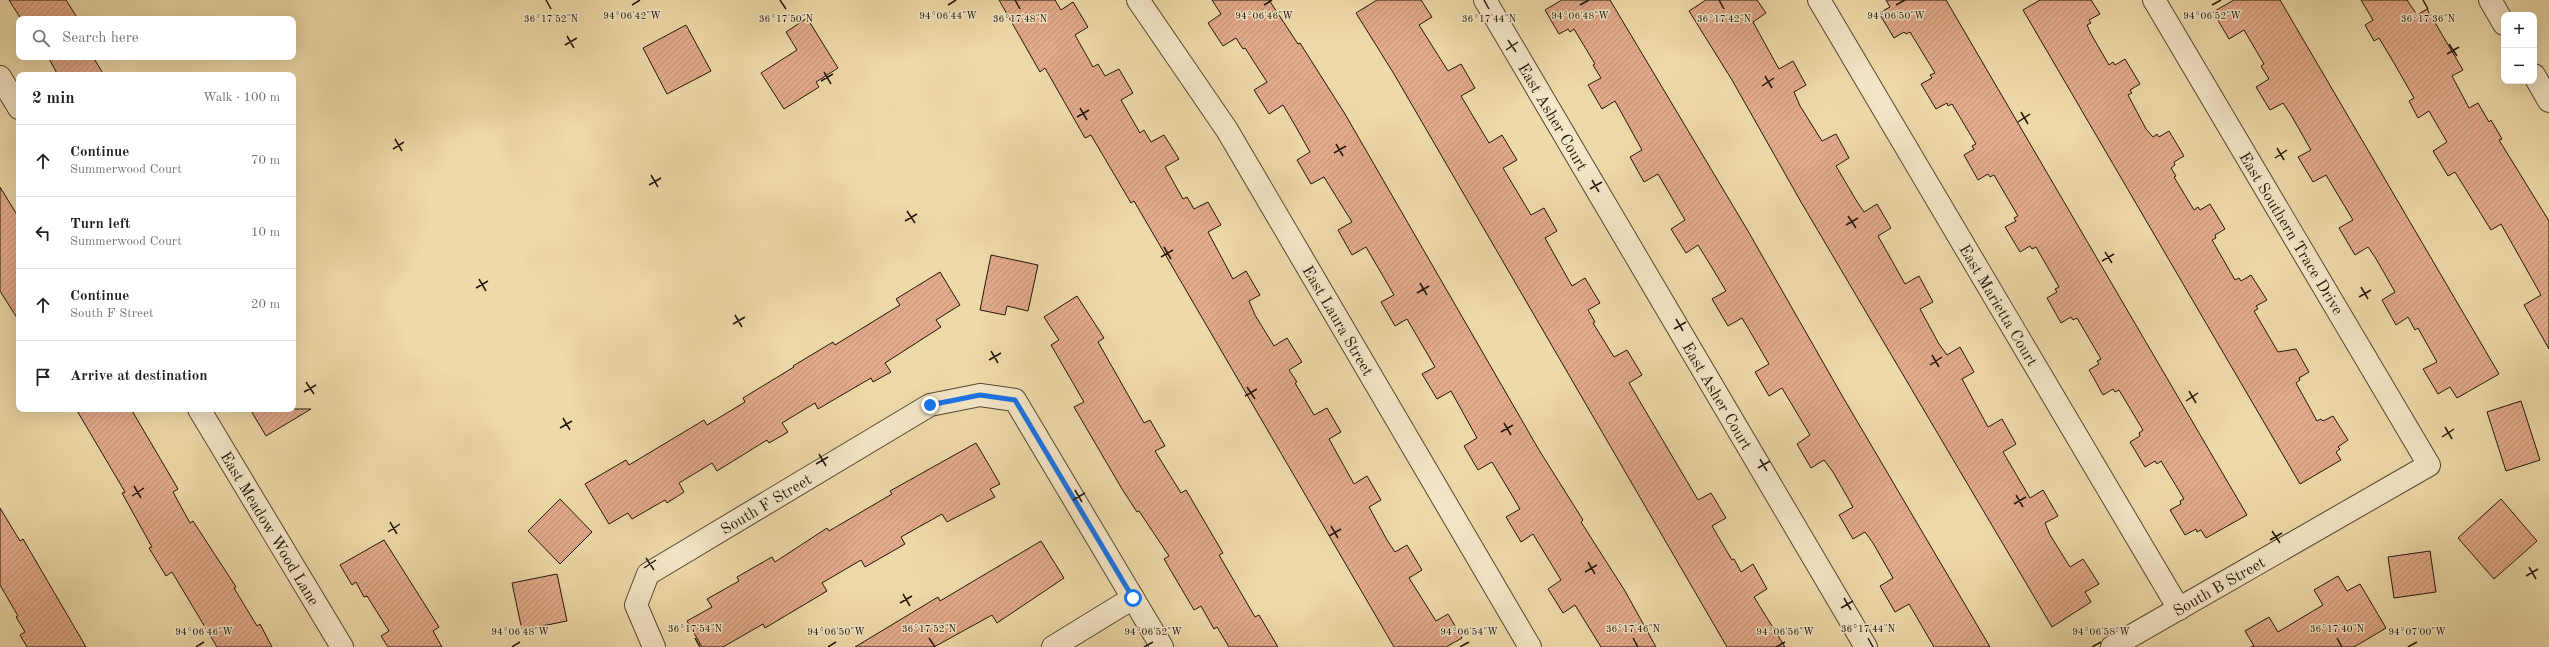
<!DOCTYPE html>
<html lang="en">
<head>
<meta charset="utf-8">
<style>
	body { margin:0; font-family:"Old Standard TT",serif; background:#f6f6f6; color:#202124 }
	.controls { position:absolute; right:12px; top:12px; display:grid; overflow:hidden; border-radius:8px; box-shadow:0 4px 16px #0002 }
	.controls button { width:36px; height:36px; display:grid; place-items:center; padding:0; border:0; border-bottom:1px solid #e0e0e0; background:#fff; color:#202124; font:20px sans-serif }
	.stop { position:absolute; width:12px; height:12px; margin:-9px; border:3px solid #1a73e8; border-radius:50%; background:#fff }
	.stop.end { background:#1a73e8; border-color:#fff; box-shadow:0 1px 4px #0008 }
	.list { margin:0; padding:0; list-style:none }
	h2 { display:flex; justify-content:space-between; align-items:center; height:52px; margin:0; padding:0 16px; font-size:17px }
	h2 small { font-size:13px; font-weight:400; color:#757577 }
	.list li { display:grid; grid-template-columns:26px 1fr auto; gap:12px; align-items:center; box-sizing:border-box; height:72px; padding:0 16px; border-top:1px solid #e0e0e0 }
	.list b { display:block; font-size:15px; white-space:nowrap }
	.list p { margin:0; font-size:13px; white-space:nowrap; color:#757577 }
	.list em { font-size:13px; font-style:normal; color:#757577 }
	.icon { flex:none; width:22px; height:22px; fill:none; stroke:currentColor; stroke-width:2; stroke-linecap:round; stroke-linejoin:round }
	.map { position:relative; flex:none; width:2549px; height:647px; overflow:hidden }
	.search { position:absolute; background:#fff; box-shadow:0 4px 16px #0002; left:16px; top:16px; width:280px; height:44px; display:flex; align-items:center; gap:10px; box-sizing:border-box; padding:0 14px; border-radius:8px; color:#757577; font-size:15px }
	.panel { position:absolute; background:#fff; box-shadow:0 4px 16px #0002; left:16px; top:72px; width:280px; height:340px; border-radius:8px }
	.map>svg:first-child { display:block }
</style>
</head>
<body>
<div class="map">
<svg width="2549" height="647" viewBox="0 0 2549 647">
	<defs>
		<pattern id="building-hatch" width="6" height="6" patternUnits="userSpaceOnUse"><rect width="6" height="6" fill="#e3aa8b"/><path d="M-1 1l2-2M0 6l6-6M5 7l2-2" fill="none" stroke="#c29277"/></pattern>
	</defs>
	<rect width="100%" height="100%" fill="#eed9a8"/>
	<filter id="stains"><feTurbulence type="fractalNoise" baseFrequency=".005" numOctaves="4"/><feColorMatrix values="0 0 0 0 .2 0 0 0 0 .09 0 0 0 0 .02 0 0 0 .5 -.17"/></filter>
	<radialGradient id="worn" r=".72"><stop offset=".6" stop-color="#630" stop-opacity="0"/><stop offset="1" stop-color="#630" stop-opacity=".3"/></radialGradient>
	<!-- building -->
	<g fill="url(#building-hatch)" stroke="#21160a">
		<path d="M 9,0 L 66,0 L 78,19 L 21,19 Z"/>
		<path d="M 999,0 L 1055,0 L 1061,10 L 1073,2 L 1088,27 L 1075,35 L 1093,67 L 1098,64 L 1105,76 L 1119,69 L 1133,93 L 1121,100 L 1140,133 L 1144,130 L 1151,142 L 1164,135 L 1179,159 L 1165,167 L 1183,199 L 1187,197 L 1194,209 L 1208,202 L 1221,225 L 1208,232 L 1233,279 L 1246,271 L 1260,295 L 1249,301 L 1255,315 L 1274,346 L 1287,338 L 1302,362 L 1289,370 L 1297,382 L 1295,383 L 1314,415 L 1327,408 L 1341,432 L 1329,439 L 1354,484 L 1367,476 L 1381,500 L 1369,507 L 1387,540 L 1395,552 L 1407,545 L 1422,570 L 1409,578 L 1436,621 L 1448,614 L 1462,638 L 1446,647 L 1394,647 L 1134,201 L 1131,203 L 1091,135 L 1085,138 L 1045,68 L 1040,72 Z"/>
		<path d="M 1212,0 L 1269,0 L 1298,44 L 1300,43 L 1345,114 L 1539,450 L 1583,520 L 1581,522 L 1625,591 L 1656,647 L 1601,647 L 1575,605 L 1563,613 L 1548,589 L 1561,580 L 1533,534 L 1521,542 L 1506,517 L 1520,509 L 1513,497 L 1492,462 L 1478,470 L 1464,446 L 1477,438 L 1451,391 L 1437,399 L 1422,374 L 1435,367 L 1407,319 L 1395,326 L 1381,302 L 1394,295 L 1366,247 L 1352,255 L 1338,230 L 1352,222 L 1324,177 L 1311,184 L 1297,160 L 1310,152 L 1296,127 L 1283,105 L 1269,114 L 1254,90 L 1267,82 L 1245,48 L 1243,49 L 1236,38 L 1223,46 L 1208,23 L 1221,14 Z"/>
		<path d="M 1377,0 L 1421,0 L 1432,17 L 1419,25 L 1448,71 L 1461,64 L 1475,88 L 1461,96 L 1489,143 L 1502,135 L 1517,160 L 1503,168 L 1531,215 L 1544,208 L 1557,231 L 1545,238 L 1572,286 L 1585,278 L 1600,303 L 1588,310 L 1595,322 L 1593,323 L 1614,357 L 1627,350 L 1642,375 L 1629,383 L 1698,500 L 1711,493 L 1726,518 L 1712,526 L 1732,560 L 1734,559 L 1741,572 L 1753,564 L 1767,589 L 1754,597 L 1785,647 L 1727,647 L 1394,74 L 1356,13 Z"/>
		<path d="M 1562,0 L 1610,0 L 1748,231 L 1844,399 L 1990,647 L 1934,647 L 1909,604 L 1895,612 L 1880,586 L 1893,578 L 1873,543 L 1865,532 L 1853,539 L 1839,515 L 1853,507 L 1833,472 L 1824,460 L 1811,468 L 1797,444 L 1810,435 L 1782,388 L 1769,396 L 1755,372 L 1769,364 L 1748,328 L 1742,318 L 1728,326 L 1712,299 L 1726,291 L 1711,266 L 1698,245 L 1686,253 L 1671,229 L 1685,220 L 1658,174 L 1644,182 L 1630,157 L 1642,150 L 1615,101 L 1602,109 L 1588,85 L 1601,78 L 1593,65 L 1595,64 L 1574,29 L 1570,32 L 1568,29 L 1559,34 L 1545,10 Z"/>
		<path d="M 1706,0 L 1757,0 L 1766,13 L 1753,22 L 1779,69 L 1793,61 L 1806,85 L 1794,92 L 1800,106 L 1822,141 L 1836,134 L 1849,158 L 1836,166 L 1856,200 L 1864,212 L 1877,204 L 1891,228 L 1878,236 L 1905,284 L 1919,276 L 1933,302 L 1920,309 L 1939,344 L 1947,355 L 1960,347 L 1974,372 L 1962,379 L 1988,427 L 2002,419 L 2016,444 L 2003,452 L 2030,498 L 2043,490 L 2058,516 L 2045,523 L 2050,535 L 2070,567 L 2083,559 L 2099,584 L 2085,592 L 2091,602 L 2052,627 L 1801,202 L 1732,80 L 1689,11 Z"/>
		<path d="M 1886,0 L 1946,0 L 2247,515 L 2206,538 L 2201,530 L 2197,532 L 2196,529 L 2185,535 L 2170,510 L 2181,504 L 2180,501 L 2184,499 L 2161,461 L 2157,464 L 2155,461 L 2145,467 L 2130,442 L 2140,436 L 2139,433 L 2143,430 L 2119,390 L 2115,392 L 2113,389 L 2103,395 L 2096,382 L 2089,370 L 2099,364 L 2097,361 L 2101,359 L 2077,318 L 2073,320 L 2071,317 L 2061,323 L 2047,298 L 2057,292 L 2055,289 L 2059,287 L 2036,247 L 2032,249 L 2030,246 L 2020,252 L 2005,227 L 2016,221 L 2014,218 L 2018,216 L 1994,175 L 1990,177 L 1988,174 L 1978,180 L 1964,155 L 1974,149 L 1972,146 L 1976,144 L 1952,104 L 1948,106 L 1947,103 L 1936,109 L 1921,84 L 1932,78 L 1930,75 L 1935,73 L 1910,32 L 1906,34 L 1904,32 L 1894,38 L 1879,13 L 1890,7 Z"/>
		<path d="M 2040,0 L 2091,0 L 2100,14 L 2089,20 L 2091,23 L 2087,25 L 2091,34 L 2109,65 L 2113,62 L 2115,65 L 2125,59 L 2140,84 L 2130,90 L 2132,93 L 2128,95 L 2146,129 L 2153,137 L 2157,134 L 2159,137 L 2169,131 L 2184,156 L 2174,162 L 2175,165 L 2171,168 L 2176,176 L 2174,177 L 2194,210 L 2198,207 L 2200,210 L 2210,204 L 2225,229 L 2215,235 L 2216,238 L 2212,240 L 2235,280 L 2239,278 L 2241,281 L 2251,275 L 2267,300 L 2256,306 L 2258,309 L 2254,311 L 2278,352 L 2296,349 L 2309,372 L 2299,378 L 2300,380 L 2296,383 L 2317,421 L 2321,419 L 2323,421 L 2333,416 L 2348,440 L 2338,447 L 2340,449 L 2336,452 L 2341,460 L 2300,484 L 2023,10 Z"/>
		<path d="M 2234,0 L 2280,0 L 2499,374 L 2457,398 L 2450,387 L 2438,394 L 2423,369 L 2437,362 L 2418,328 L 2415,330 L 2408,317 L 2396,325 L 2382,300 L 2395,292 L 2375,257 L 2368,247 L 2355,255 L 2339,228 L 2353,220 L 2326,175 L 2313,182 L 2298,157 L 2311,150 L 2291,115 L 2283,103 L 2270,110 L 2256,87 L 2269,79 L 2261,66 L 2264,64 L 2244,30 L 2229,39 L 2213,12 Z"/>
		<path d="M 2361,0 L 2407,0 L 2417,15 L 2427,9 L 2463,70 L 2452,76 L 2469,108 L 2478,103 L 2489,122 L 2491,120 L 2502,139 L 2499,140 L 2549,221 L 2549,349 L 2524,305 L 2541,295 L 2501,224 L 2491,230 L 2455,172 L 2448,176 L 2433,151 L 2447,142 L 2429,111 L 2418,118 L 2409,101 L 2414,98 L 2394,63 L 2379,38 L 2374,41 L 2365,25 L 2373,20 Z"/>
		<path d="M 807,18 L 838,68 L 816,82 L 819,87 L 784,109 L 761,73 L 797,50 L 786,32 Z"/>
		<path d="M 686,25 L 711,71 L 667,94 L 643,48 Z"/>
		<path d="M 48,57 L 93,57 L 104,75 L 58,75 Z"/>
		<path d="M 0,187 L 19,218 L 19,321 L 0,291 Z"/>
		<path d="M 991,255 L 1038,265 L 1028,311 L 1007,306 L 1005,315 L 980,310 Z"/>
		<path d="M 940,272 L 960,305 L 936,320 L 941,327 L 885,363 L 891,372 L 873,382 L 871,378 L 818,409 L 815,403 L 782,423 L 788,432 L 769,443 L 767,440 L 717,471 L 712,463 L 679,483 L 684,492 L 667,503 L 665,500 L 632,519 L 628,513 L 609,524 L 585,484 L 626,460 L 629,465 L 704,420 L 707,425 L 745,402 L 743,398 L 794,367 L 793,366 L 833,342 L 835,345 L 900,305 L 896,299 Z"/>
		<path d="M 1077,296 L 1104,338 L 1098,342 L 1144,423 L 1150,420 L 1165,446 L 1155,451 L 1181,493 L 1186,490 L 1223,553 L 1219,555 L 1255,617 L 1259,615 L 1278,647 L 1229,647 L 1217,627 L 1214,629 L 1201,606 L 1194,610 L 1164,559 L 1169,556 L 1139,511 L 1137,512 L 1122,489 L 1074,407 L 1084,402 L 1051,345 L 1059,340 L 1044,317 Z"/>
		<path d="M 2521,401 L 2540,460 L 2506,471 L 2487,412 Z"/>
		<path d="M 76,409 L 131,409 L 178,489 L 173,492 L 190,523 L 193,521 L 236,587 L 234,588 L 257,626 L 260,624 L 272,647 L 217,647 L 172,572 L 166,576 L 149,548 L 152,547 L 122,493 L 125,492 Z"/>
		<path d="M 250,409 L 311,409 L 266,436 Z"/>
		<path d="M 976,443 L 1000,484 L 990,489 L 995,497 L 947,522 L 942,514 L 901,537 L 905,544 L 865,567 L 861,560 L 822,583 L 827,591 L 765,628 L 763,624 L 723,647 L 702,647 L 687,621 L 712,607 L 707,599 L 739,581 L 737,577 L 772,557 L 775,562 L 827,528 L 829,531 L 892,494 L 890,491 Z"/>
		<path d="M 560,499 L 592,532 L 560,564 L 528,531 Z"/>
		<path d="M 2501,499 L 2537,541 L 2494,579 L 2458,538 Z"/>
		<path d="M 0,508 L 20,541 L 23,539 L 86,647 L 27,647 L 20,635 L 25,632 L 16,617 L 18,616 L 0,585 Z"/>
		<path d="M 384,540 L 439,627 L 433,631 L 442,647 L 388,647 L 381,636 L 389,631 L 367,596 L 364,597 L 356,582 L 352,585 L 340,565 Z"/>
		<path d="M 1041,541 L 1064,578 L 997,623 L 992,615 L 934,647 L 855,647 L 938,597 L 940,601 Z"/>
		<path d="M 2430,551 L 2436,592 L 2394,598 L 2388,557 Z"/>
		<path d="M 557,574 L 567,621 L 522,630 L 512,583 Z"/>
		<path d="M 2338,576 L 2347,591 L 2360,584 L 2386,628 L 2354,647 L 2251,647 L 2254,646 L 2245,631 L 2269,617 L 2278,632 L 2323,605 L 2314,590 Z"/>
	</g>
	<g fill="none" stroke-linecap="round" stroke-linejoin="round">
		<defs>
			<g id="minor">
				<path id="s1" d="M 1138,0 L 1227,130 L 1530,647"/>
				<path id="s2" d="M 1485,0 L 1866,647"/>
				<path id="s3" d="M 1819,0 L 2179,609"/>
				<path d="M 2490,0 L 2504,24"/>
				<path d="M 2534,75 L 2549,101"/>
				<path d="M 0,77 L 19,108"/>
				<path id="s4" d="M 199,409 L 342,647"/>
				<path id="s5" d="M 654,647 L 636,605 L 648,574 L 930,405 L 980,395 L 1015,400 L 1162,647"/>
				<path d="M 1053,647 L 1133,598"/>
				<path id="s6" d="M 2112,647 L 2429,465 L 2154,0"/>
			</g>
		</defs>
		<!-- minor casing -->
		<use href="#minor" stroke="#544732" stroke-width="24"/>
		<!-- minor -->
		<use href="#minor" stroke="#f4e6c6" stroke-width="22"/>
	</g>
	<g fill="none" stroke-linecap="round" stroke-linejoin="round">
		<!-- route -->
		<path stroke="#1a73e8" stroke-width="5" d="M 930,405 L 980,395 L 1015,400 L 1133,598"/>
	</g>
	<!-- ticks -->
	<path fill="none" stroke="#21160a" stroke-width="1.5" d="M 546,0 L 551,9M 780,0 L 786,9M 1015,0 L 1020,9M 1484,0 L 1489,9M 1719,0 L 1724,9M 2423,0 L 2428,9M 632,5 L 640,0M 948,5 L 956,0M 1264,5 L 1272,0M 1580,5 L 1589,0M 1896,5 L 1905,0M 2212,5 L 2221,0M 567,36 L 574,48M 1508,40 L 1516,52M 2449,44 L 2457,56M 565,45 L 577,38M 1506,50 L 1518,42M 2447,54 L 2459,47M 824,72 L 831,84M 1765,76 L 1772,88M 821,81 L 833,74M 1762,86 L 1774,78M 1080,108 L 1087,120M 2021,112 L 2028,124M 1077,117 L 1089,110M 2018,122 L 2030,114M 395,139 L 402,151M 1336,144 L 1343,156M 2277,148 L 2284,160M 393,149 L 404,142M 1334,153 L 1346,146M 2275,158 L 2287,150M 651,175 L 658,187M 1592,180 L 1599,192M 649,185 L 661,178M 1590,189 L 1602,182M 907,211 L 915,223M 1848,216 L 1856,228M 905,221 L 917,214M 1846,225 L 1858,218M 1164,247 L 1171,259M 2105,252 L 2112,263M 1161,257 L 1173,250M 2102,261 L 2114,254M 479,279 L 486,291M 1420,283 L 1427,295M 2361,287 L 2368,299M 476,288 L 488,281M 1417,293 L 1429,286M 2359,297 L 2371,290M 735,315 L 742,327M 1676,319 L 1683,331M 733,324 L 745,317M 1674,329 L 1686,322M 991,351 L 998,363M 1932,355 L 1939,367M 989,360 L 1001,353M 1930,365 L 1942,357M 306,382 L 314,394M 1247,387 L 1255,399M 2189,391 L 2196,403M 304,392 L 316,385M 1245,396 L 1257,389M 2186,401 L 2198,393M 563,418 L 570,430M 1504,423 L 1511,435M 2445,427 L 2452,439M 560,428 L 572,421M 1501,432 L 1513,425M 2442,437 L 2454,429M 819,454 L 826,466M 1760,459 L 1767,471M 816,464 L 828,457M 1758,468 L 1770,461M 134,486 L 141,498M 1075,490 L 1082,502M 2016,495 L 2023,507M 132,496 L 144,488M 1073,500 L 1085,493M 2014,504 L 2026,497M 390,522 L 397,534M 1331,526 L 1338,538M 2272,531 L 2280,543M 388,532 L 400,524M 1329,536 L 1341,529M 2270,540 L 2282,533M 646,558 L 654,570M 1588,562 L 1595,574M 2529,567 L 2536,579M 644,568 L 656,560M 1585,572 L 1597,565M 2526,576 L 2538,569M 903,594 L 910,606M 1844,598 L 1851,610M 900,603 L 912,596M 1841,608 L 1853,601M 695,638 L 700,647M 929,638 L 935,647M 1633,638 L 1638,647M 1868,638 L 1873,647M 2337,638 L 2342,647M 196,647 L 204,642M 512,647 L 520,642M 828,647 L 836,642M 1144,647 L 1153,642M 1460,647 L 1469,642M 1776,647 L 1785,642M 2092,647 L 2101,642M 2408,647 L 2417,642"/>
	<g text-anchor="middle" stroke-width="3" stroke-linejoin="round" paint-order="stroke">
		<!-- street labels -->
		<g font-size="16" fill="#21160a" stroke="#f4e6c6">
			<text dy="6" stroke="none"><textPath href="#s2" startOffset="135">East Asher Court</textPath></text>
			<text transform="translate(2292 233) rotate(59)" y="6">East Southern Trace Drive</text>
			<text dy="6" stroke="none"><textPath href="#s3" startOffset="354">East Marietta Court</textPath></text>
			<text dy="6" stroke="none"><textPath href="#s1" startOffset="378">East Laura Street</textPath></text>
			<text dy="6" stroke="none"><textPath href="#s2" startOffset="459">East Asher Court</textPath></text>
			<text dy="6" stroke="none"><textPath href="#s5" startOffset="216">South F Street</textPath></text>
			<text dy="6" stroke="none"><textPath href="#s4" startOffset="139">East Meadow Wood Lane</textPath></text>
			<text dy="6" stroke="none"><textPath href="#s6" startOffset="123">South B Street</textPath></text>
		</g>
	</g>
	<g font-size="10" text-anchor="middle" fill="#21160a" stroke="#f4e6c6" stroke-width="3" stroke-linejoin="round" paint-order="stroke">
		<text x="948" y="19">94°06'44"W</text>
		<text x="632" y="19">94°06'42"W</text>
		<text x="1264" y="19">94°06'46"W</text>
		<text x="1580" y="19">94°06'48"W</text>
		<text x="1896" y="19">94°06'50"W</text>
		<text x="2212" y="19">94°06'52"W</text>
		<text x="551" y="22">36°17'52"N</text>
		<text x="2428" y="22">36°17'36"N</text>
		<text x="786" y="22">36°17'50"N</text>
		<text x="1020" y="22">36°17'48"N</text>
		<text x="1489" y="22">36°17'44"N</text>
		<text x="1724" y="22">36°17'42"N</text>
		<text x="695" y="632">36°17'54"N</text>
		<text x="929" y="632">36°17'52"N</text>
		<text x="1633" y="632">36°17'46"N</text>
		<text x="1868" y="632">36°17'44"N</text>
		<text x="2337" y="632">36°17'40"N</text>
		<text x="204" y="635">94°06'46"W</text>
		<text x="520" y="635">94°06'48"W</text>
		<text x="836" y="635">94°06'50"W</text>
		<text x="1153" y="635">94°06'52"W</text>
		<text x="1469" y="635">94°06'54"W</text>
		<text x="1785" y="635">94°06'56"W</text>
		<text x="2101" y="635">94°06'58"W</text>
		<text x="2417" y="635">94°07'00"W</text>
	</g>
	<rect width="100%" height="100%" filter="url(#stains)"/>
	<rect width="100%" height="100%" fill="url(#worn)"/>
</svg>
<div class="controls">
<button>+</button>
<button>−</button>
</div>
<div class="stop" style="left:1133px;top:598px"></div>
<div class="stop end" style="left:930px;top:405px"></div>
<div class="search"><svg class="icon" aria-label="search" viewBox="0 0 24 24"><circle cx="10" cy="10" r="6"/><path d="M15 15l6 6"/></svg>Search here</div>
<section class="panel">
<h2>2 min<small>Walk · 100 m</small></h2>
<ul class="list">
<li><svg class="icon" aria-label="ahead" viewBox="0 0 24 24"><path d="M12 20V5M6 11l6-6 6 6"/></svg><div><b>Continue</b><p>Summerwood Court</p></div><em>70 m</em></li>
<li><svg class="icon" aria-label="left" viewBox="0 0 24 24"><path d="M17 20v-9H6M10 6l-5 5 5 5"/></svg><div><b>Turn left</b><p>Summerwood Court</p></div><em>10 m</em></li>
<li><svg class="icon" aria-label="ahead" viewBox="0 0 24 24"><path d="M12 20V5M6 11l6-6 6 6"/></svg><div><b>Continue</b><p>South F Street</p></div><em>20 m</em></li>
<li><svg class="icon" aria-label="arrive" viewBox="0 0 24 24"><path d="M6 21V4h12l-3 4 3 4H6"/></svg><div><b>Arrive at destination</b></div></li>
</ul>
</section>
</div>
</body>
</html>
